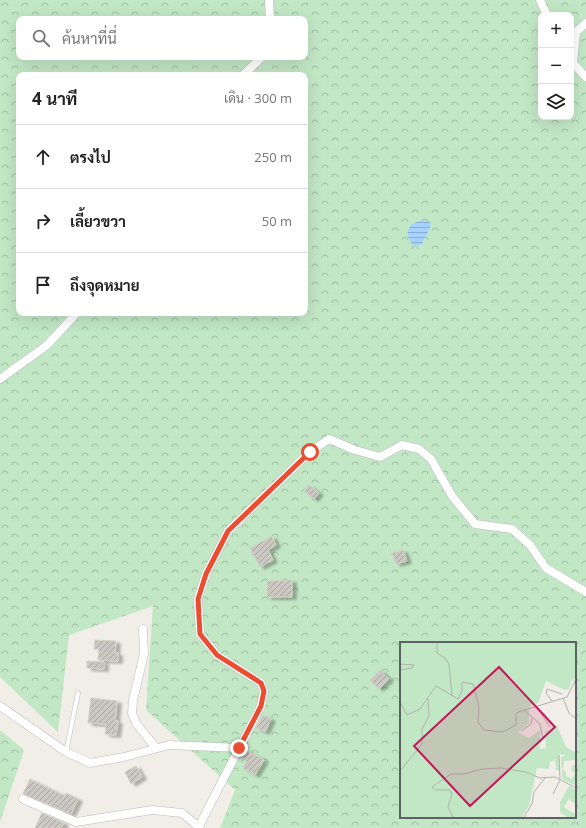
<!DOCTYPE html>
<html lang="th">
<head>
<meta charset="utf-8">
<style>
	body { margin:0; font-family:"Open Sans",Sarabun,sans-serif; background:#f6f6f6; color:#222 }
	.controls { position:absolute; right:12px; top:12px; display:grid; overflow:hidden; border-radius:8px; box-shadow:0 4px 16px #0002 }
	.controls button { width:36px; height:36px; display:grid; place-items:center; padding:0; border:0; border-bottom:1px solid #e0e0e0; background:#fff; color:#222; font:20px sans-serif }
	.stop { position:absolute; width:12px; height:12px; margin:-9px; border:3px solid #ea4e31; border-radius:50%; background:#fff }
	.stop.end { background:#ea4e31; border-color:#fff; box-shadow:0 1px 4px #0008 }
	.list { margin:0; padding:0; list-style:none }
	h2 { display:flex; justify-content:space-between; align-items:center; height:52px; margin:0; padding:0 16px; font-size:17px }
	h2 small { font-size:13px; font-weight:400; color:#767676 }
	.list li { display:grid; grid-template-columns:26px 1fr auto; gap:12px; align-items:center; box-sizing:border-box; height:64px; padding:0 16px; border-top:1px solid #e0e0e0 }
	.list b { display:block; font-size:15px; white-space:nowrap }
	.list em { font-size:13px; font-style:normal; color:#767676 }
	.icon { flex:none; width:22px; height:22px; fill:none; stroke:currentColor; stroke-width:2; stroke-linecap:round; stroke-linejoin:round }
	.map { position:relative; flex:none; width:586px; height:828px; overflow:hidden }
	.search { position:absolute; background:#fff; box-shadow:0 4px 16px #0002; left:16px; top:16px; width:292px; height:44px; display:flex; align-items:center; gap:10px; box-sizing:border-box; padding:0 14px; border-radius:8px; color:#767676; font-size:15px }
	.panel { position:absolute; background:#fff; box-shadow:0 4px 16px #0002; left:16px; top:72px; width:292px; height:244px; border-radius:8px }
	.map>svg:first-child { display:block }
</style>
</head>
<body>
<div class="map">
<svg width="586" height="828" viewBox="0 0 586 828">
	<defs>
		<pattern id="forest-crowns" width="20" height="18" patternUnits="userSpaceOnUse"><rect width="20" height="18" fill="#c2e7c5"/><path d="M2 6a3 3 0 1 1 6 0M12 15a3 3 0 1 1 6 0" fill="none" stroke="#a1bfa4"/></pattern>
		<pattern id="water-rules" width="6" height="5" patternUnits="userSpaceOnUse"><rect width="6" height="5" fill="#a6d2ff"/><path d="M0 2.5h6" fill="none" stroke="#8aaed2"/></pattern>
		<pattern id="building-hatch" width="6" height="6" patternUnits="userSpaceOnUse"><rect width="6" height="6" fill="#cbc8c3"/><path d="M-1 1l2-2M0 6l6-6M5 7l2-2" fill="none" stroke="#a8a6a2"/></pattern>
		<filter id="shadow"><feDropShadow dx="4.5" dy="2.5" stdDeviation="1" flood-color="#0004"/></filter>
	</defs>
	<rect width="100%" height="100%" fill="#f0eee6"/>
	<!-- forest -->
	<g fill="url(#forest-crowns)" fill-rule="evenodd">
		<path d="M 0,0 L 586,0 L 586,828 L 220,828 L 235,790 L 146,710 L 153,606 L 69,635 L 58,732 L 0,677 ZM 541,15 L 571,15 L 571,117 L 541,117 ZM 19,19 L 305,19 L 305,57 L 19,57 ZM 19,75 L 305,75 L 305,313 L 19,313 ZM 401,643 L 575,643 L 575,817 L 401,817 Z"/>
		<path d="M 0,730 L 24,750 L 0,822 Z"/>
	</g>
	<!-- water -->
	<path fill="url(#water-rules)" d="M 424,220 L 430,222 L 431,226 L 422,244 L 415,247 C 402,235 407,222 424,220 Z"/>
	<!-- building -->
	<g fill="url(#building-hatch)" stroke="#d5d1c4" filter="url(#shadow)">
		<path d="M 309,485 L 319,493 L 314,499 L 304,491 Z"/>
		<path d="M 272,536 L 276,545 L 268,550 L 273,560 L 260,567 L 250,548 Z"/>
		<path d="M 403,550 L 407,561 L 396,564 L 392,553 Z"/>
		<path d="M 292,580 L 292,597 L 267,597 L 267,581 Z"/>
		<path d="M 95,640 L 116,641 L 115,653 L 118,653 L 118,661 L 98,660 L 99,649 L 94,649 Z"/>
		<path d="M 87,661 L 104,662 L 104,669 L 87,668 Z"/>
		<path d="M 380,670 L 389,679 L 379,689 L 370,680 Z"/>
		<path d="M 91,698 L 117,701 L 115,721 L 118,721 L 116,735 L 105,734 L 106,724 L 88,723 Z"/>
		<path d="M 263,715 L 271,719 L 265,732 L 256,728 Z"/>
		<path d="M 246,750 L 264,760 L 255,775 L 243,768 L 247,761 L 241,757 Z"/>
		<path d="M 136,766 L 142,777 L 131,784 L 125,772 Z"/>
		<path d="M 30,779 L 65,796 L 66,793 L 78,799 L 71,814 L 23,794 Z"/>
		<path d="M 42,813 L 64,823 L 61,828 L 35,828 Z"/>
	</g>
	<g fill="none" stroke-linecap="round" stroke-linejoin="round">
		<defs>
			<path id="service" d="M 66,752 L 78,693"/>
			<g id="minor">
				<path d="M 269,0 L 270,19"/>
				<path d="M 540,0 L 547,15"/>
				<path d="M 571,61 L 586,77"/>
				<path d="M 573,63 L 576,32 L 586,23"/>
				<path d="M 243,75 L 262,57"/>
				<path d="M 0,379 L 46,346 L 77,313"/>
				<path d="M 143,629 L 144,654 L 133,700 L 132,713 L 136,723 L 156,748"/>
				<path d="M 0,706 L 66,752 L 90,763 L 124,757 L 169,745 L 239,748"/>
				<path d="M 23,799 L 76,822 L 152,810 L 182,813 L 199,827"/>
				<path d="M 198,828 L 261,706 L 264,691 L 261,683 L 217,655 L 200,634 L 198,599 L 206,574 L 228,531 L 310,452 L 329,439 L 355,450 L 380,457 L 402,445 L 419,449 L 431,459 L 452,496 L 475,524 L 512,529 L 530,545 L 546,568 L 586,592"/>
			</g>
		</defs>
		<!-- service casing -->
		<use href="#service" stroke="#b8bbbf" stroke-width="5"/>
		<!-- minor casing -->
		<use href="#minor" stroke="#b8bbbf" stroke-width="9"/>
		<!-- service -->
		<use href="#service" stroke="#fff" stroke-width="4"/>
		<!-- minor -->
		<use href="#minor" stroke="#fff" stroke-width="8"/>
	</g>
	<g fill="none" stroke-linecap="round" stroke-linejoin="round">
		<!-- route -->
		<path stroke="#ea4e31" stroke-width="5" d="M 239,748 L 261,706 L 264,691 L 261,683 L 217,655 L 200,634 L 198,599 L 206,574 L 228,531 L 310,452"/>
	</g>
	<!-- overview -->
	<g transform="translate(400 642)">
		<rect width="176" height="176" fill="#f0eee6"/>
		<path d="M 0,1 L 176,1 L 176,35 L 171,40 L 169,47 L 165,48 L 146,39 L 138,61 L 129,64 L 129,81 L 118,90 L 129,96 L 140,88 L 140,107 L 146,106 L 145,90 L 157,84 L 166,105 L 176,111 L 176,118 L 164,119 L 163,127 L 161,126 L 161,116 L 165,113 L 159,112 L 160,129 L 156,128 L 155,118 L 150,120 L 149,127 L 137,126 L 129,164 L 122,175 L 0,175 ZM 173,123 L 176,123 L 176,139 L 174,143 L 162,137 L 162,127 L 166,130 L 166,134 L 172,137 L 175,131 L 171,128 ZM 169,144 L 176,148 L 176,163 L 169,157 L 164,165 L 176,173 L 176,175 L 167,175 L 160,170 L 160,160 Z" fill="#c2e7c5"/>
		<path fill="none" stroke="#b1b2af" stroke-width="1" d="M 37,1 L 37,11 L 45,16 L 49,22 L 52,54M 0,22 L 14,23 L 12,26 L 0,28M 163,56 L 169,71 L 176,77M 0,60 L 7,73 L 20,67 L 36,44 L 58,57 L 62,49 L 62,40 L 73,42 L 79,65 L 78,80 L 84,88 L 103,90 L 116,83 L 116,72 L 118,70 L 167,55 L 176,37M 153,60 L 146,51 L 147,47 L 162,52M 136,64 L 150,85M 124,68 L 140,82 L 143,97M 121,89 L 131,82 L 132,76M 0,129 L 22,102 L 22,87 L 29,74 L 28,57M 153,152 L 160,138 L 159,113M 53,175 L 48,165 L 52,152 L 50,148 L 35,148 L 32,145 L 51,132 L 64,132 L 82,127 L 101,126 L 126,130 L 140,136 L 155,135 L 176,146M 124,175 L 132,162 L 134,150 L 145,136"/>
		<path fill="#c2185b" fill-opacity="0.15" stroke="#c2185b" stroke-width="2" d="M 99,25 L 155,85 L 70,164 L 14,104 Z"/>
		<rect width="176" height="176" fill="none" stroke="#5d6166" stroke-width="2"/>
	</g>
</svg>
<div class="controls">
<button>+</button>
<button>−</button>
<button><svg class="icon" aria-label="layers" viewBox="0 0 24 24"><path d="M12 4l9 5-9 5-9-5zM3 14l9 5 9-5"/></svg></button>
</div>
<div class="stop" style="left:310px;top:452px"></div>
<div class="stop end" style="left:239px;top:748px"></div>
<div class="search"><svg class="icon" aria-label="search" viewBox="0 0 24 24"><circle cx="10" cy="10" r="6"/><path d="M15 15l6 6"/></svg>ค้นหาที่นี่</div>
<section class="panel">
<h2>4 นาที<small>เดิน · 300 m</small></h2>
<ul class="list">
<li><svg class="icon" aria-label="ahead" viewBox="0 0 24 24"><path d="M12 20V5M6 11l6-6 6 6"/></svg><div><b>ตรงไป</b></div><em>250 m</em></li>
<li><svg class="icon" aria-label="right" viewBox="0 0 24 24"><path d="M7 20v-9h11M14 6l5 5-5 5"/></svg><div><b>เลี้ยวขวา</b></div><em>50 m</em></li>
<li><svg class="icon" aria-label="arrive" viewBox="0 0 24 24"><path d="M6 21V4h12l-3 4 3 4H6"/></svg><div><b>ถึงจุดหมาย</b></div></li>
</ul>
</section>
</div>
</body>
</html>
